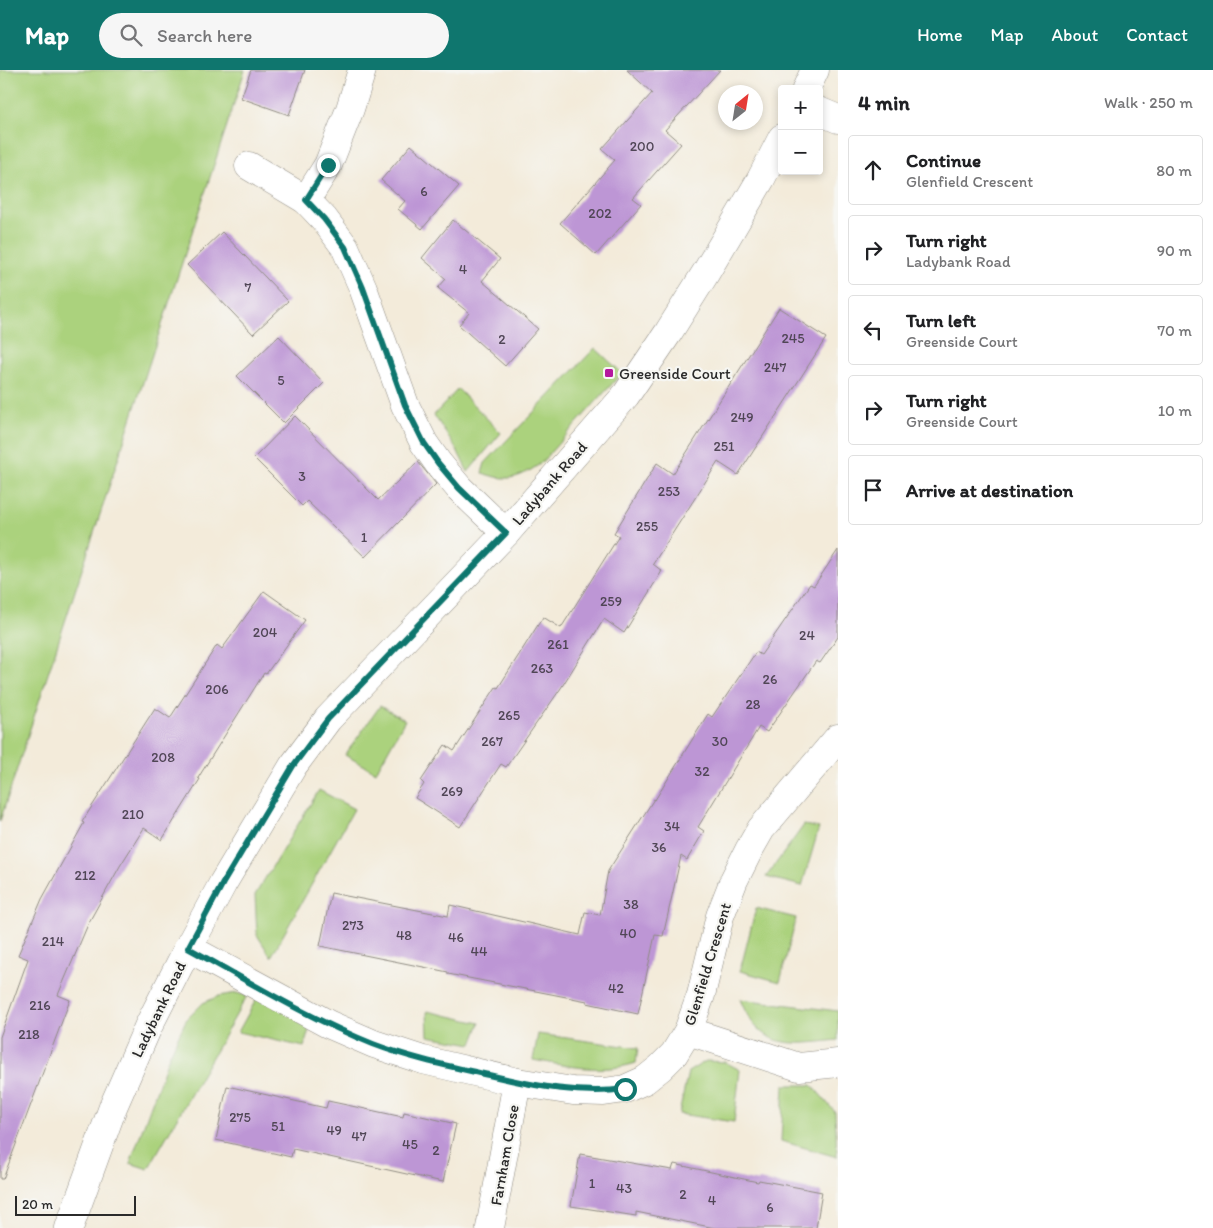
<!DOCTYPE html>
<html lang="en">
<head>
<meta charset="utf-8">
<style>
	body { margin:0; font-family:Itim,sans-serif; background:#f6f6f6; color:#202124 }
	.controls { position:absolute; right:15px; top:15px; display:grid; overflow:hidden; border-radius:5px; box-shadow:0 2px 8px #0003 }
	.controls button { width:45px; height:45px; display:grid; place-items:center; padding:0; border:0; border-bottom:1px solid #e0e0e0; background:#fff; color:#202124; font:25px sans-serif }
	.compass { position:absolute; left:718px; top:15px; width:45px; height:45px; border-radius:50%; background:#fff; box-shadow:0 2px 8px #0003; rotate:30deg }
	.scale { position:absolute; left:15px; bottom:12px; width:121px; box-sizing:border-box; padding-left:5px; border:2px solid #2b2b2b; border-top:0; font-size:14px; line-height:18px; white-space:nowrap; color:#2b2b2b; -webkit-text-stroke:4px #f6f6f2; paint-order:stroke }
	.stop { position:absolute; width:15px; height:15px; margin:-11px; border:4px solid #0f766e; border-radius:50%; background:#fff }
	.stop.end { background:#0f766e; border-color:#fff; box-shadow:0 1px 5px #0008 }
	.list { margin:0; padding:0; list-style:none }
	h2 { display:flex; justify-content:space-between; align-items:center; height:65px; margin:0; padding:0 20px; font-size:21px }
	h2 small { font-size:16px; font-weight:400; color:#757577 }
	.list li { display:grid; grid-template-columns:32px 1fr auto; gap:15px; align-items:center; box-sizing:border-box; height:70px; margin:0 10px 10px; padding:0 10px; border:1px solid #e0e0e0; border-radius:5px }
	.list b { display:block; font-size:19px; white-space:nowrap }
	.list p { margin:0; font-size:16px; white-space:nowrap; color:#757577 }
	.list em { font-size:16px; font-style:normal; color:#757577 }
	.icon { flex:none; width:28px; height:28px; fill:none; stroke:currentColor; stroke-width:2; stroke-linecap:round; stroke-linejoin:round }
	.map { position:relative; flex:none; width:838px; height:1158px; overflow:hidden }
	header { display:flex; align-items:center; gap:30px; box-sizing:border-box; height:70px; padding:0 25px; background:#0f766e; color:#fff }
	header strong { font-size:24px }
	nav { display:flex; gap:28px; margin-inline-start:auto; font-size:18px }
	.search { width:350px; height:45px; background:#f6f6f6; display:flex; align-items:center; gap:12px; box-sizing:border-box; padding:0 18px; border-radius:28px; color:#757577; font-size:19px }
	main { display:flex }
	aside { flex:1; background:#fff }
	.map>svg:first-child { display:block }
</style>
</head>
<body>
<header>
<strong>Map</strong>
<div class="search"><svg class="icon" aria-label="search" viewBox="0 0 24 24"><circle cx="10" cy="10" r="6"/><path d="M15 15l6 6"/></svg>Search here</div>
<nav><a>Home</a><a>Map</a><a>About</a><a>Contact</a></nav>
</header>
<main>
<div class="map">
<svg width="838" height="1158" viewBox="0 0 838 1158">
	<rect width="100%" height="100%" fill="#f6f6f2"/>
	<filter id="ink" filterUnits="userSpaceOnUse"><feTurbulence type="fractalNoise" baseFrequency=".02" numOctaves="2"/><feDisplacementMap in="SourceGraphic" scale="10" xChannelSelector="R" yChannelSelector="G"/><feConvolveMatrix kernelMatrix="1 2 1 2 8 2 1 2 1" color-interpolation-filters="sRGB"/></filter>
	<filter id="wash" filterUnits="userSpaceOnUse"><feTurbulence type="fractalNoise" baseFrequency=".0096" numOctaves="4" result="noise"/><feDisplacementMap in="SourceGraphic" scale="20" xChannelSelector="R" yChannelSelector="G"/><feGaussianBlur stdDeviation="1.12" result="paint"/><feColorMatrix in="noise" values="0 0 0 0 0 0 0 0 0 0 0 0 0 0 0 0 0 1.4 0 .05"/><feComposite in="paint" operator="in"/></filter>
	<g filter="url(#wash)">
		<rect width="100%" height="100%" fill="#f3ebda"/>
		<!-- green -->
		<g fill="#abd27d" stroke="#6b7e54">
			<path d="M 0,0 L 245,0 L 0,751 Z"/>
			<path d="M 595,278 L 622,303 L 540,394 C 518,409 508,412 482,403 L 485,393 Z"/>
			<path d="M 458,319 L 501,363 L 468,402 L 458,382 L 434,345 Z"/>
			<path d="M 380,636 L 405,650 L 376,702 L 345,685 Z"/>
			<path d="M 319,720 L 354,739 L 271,887 L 257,865 L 255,825 Z"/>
			<path d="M 804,755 L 819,758 L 802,816 L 766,807 Z"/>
			<path d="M 756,838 L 796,848 L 780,912 L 740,901 Z"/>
			<path d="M 237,923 L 247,926 L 148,1099 L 130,1093 L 169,986 L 186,950 L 203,933 L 219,926 Z"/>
			<path d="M 257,928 L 311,953 L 304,977 L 238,962 Z"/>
			<path d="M 740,929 L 838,941 L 838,970 C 791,975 760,981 740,929 Z"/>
			<path d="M 427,941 L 480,953 L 472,974 L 428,966 Z"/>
			<path d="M 538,964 L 638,978 L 636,993 C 602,1004 567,996 533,990 Z"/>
			<path d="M 706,991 L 725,992 L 740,1000 L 734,1052 L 679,1044 L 688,1002 Z"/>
			<path d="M 784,1015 L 812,1015 L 835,1042 L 837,1087 L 781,1071 Z"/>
		</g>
		<g id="blocks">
			<!-- building -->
			<g fill="#bd96d5">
				<path d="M 251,0 L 305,0 L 289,45 L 241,28 Z"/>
				<path d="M 627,0 L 720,0 L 665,60 L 681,74 L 633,128 L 641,134 L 596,185 L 560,153 L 615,90 L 602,79 L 652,23 Z"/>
				<path d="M 411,75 L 459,116 L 422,159 L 398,139 L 405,131 L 381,110 Z"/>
				<path d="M 453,150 L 500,189 L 482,211 L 538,259 L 505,296 L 459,255 L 469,243 L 438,218 L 446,209 L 422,188 Z"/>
				<path d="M 222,162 L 288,231 L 253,264 L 187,195 Z"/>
				<path d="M 779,238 L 826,268 L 738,405 L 718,392 L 653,494 L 662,501 L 624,563 L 604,549 L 561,618 L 506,697 L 501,694 L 460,757 L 415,728 L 424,714 L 421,711 L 445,675 L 454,681 L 496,617 L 498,618 L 543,547 L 561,558 L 619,466 L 614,463 L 657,393 L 673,404 Z"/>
				<path d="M 279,266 L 324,313 L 284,353 L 237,306 Z"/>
				<path d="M 295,346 L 378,430 L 418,392 L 436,414 L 365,487 L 307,431 L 302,436 L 254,388 Z"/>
				<path d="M 838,480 L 838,567 L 820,593 L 816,591 L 767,662 L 759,657 L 698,757 L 704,761 L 687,790 L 681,786 L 663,866 L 655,865 L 638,944 L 587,933 L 587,931 L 448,904 L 448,902 L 320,876 L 331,823 L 448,846 L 450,835 L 580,865 L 585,842 L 600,845 L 608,801 L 654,729 L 655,730 L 708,644 L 712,647 L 756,582 L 761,585 L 810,514 L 814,516 Z"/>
				<path d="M 264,521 L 305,550 L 266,604 L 264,603 L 198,708 L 200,709 L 162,770 L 144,758 L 120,796 L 89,852 L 58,925 L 70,930 L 3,1109 L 0,1109 L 0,967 L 28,889 L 18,885 L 42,829 L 84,753 L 82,752 L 155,638 L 170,648 L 217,575 L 222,579 Z"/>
				<path d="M 227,1016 L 326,1038 L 328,1031 L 403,1047 L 404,1042 L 456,1054 L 443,1112 L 293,1079 L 291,1087 L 216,1070 Z"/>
				<path d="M 580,1084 L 672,1100 L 674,1094 L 758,1112 L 759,1110 L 822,1122 L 816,1158 L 715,1158 L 636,1142 L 636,1146 L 571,1136 Z"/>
			</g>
		</g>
	</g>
	<g filter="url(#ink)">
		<use href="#blocks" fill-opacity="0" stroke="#8f8b82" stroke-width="1"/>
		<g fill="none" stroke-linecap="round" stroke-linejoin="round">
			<defs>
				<g id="minor">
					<path d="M 362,0 L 350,39 L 328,95 L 306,130 L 324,149 L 345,177 L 363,218 L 405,335 L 424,373 L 438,393 L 459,418 L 506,463"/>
					<path d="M 819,41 L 838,49"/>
					<path d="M 249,96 L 306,130"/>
					<path d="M 188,878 L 328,954 L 374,974 L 423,990 L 517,1012 L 573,1021 L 604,1022 L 625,1019 L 645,1010 L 660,998 L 674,984 L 688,961 L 701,925 L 720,846 L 734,810 L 749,780 L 761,759 L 838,668"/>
					<path d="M 688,961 L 799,997 L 838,993"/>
					<path d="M 490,1158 L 517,1012"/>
				</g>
				<g id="tertiary">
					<path d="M 806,19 L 815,0"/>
					<path d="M 69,1158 L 113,1037 L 148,957 L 188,878 L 223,813 L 293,696 L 328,649 L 506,463 L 626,325 L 668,263 L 705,204 L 761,109 L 782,68"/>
				</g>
			</defs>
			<!-- minor casing -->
			<use href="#minor" stroke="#8f8b82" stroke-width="29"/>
			<!-- tertiary casing -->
			<use href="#tertiary" stroke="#8f8b82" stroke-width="29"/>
			<!-- minor -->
			<use href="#minor" stroke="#fff" stroke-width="28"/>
			<!-- tertiary -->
			<use href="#tertiary" stroke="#fff" stroke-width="28"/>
		</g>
	</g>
	<g fill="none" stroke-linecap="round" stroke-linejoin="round" filter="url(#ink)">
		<!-- route -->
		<path stroke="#0f766e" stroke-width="6" d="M 328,95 L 306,130 L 324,149 L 345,177 L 363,218 L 405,335 L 424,373 L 438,393 L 459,418 L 506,463 L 328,649 L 293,696 L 223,813 L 188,878 C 248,911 308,948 373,974 C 412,989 453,997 493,1006 C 536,1016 581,1025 625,1019"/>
	</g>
	<!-- markers -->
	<rect fill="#b5179e" stroke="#f6f6f2" stroke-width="2" x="604" y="298" width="10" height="10" rx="2.5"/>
	<g text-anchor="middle" stroke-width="4.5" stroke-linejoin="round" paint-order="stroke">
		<!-- number labels -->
		<g font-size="14" fill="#504656">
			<text x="642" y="81">200</text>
			<text x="424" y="126">6</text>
			<text x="600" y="148">202</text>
			<text x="463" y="204">4</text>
			<text x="248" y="222">7</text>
			<text x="793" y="273">245</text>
			<text x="502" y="274">2</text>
			<text x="775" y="302">247</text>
			<text x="281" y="315">5</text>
			<text x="742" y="352">249</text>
			<text x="724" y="381">251</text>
			<text x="302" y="411">3</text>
			<text x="669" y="426">253</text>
			<text x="647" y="461">255</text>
			<text x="364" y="472">1</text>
			<text x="611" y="536">259</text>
			<text x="265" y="567">204</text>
			<text x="807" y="570">24</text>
			<text x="558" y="579">261</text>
			<text x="542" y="603">263</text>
			<text x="770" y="614">26</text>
			<text x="217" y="624">206</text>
			<text x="753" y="639">28</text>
			<text x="509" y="650">265</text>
			<text x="492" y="676">267</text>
			<text x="720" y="676">30</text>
			<text x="163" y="692">208</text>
			<text x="702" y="706">32</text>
			<text x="452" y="726">269</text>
			<text x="133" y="749">210</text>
			<text x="672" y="761">34</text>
			<text x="659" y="782">36</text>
			<text x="85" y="810">212</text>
			<text x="631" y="839">38</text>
			<text x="353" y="860">273</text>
			<text x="628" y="868">40</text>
			<text x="404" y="870">48</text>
			<text x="456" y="872">46</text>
			<text x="53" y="876">214</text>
			<text x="479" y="886">44</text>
			<text x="616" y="923">42</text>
			<text x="40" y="940">216</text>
			<text x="29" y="969">218</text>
			<text x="240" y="1052">275</text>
			<text x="278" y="1061">51</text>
			<text x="334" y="1065">49</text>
			<text x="359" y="1071">47</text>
			<text x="410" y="1079">45</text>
			<text x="436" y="1085">2</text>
			<text x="592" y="1118">1</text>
			<text x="624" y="1123">43</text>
			<text x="683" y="1129">2</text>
			<text x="712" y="1135">4</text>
			<text x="770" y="1142">6</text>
		</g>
		<!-- poi labels -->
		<g font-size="16" fill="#2b2b2b" stroke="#f6f6f2" text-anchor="start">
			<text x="619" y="309">Greenside Court</text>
		</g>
		<!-- street labels -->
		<g font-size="16" fill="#2b2b2b" stroke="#f6f6f2">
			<text transform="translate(549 413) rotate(-49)" y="6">Ladybank Road</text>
			<text transform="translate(707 894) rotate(-73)" y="6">Glenfield Crescent</text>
			<text transform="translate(158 939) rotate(-64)" y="6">Ladybank Road</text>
			<text transform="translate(504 1085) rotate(-80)" y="6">Farnham Close</text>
		</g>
	</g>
</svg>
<div class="controls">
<button>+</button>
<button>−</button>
</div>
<svg class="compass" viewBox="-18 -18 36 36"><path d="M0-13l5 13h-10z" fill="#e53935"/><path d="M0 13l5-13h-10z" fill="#757577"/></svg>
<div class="scale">20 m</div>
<div class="stop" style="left:625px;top:1019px"></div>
<div class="stop end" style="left:328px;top:95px"></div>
</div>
<aside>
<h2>4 min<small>Walk · 250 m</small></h2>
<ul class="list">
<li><svg class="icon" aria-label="ahead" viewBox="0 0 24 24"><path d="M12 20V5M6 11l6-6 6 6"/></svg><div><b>Continue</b><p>Glenfield Crescent</p></div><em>80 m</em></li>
<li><svg class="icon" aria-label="right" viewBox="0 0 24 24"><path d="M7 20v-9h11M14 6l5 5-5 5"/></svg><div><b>Turn right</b><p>Ladybank Road</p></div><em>90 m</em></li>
<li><svg class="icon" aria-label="left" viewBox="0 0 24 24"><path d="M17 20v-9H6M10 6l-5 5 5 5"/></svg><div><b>Turn left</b><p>Greenside Court</p></div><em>70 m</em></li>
<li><svg class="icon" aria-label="right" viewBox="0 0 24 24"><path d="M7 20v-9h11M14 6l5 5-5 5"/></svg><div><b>Turn right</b><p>Greenside Court</p></div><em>10 m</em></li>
<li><svg class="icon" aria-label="arrive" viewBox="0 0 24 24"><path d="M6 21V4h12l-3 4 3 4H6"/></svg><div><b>Arrive at destination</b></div></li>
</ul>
</aside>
</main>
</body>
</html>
